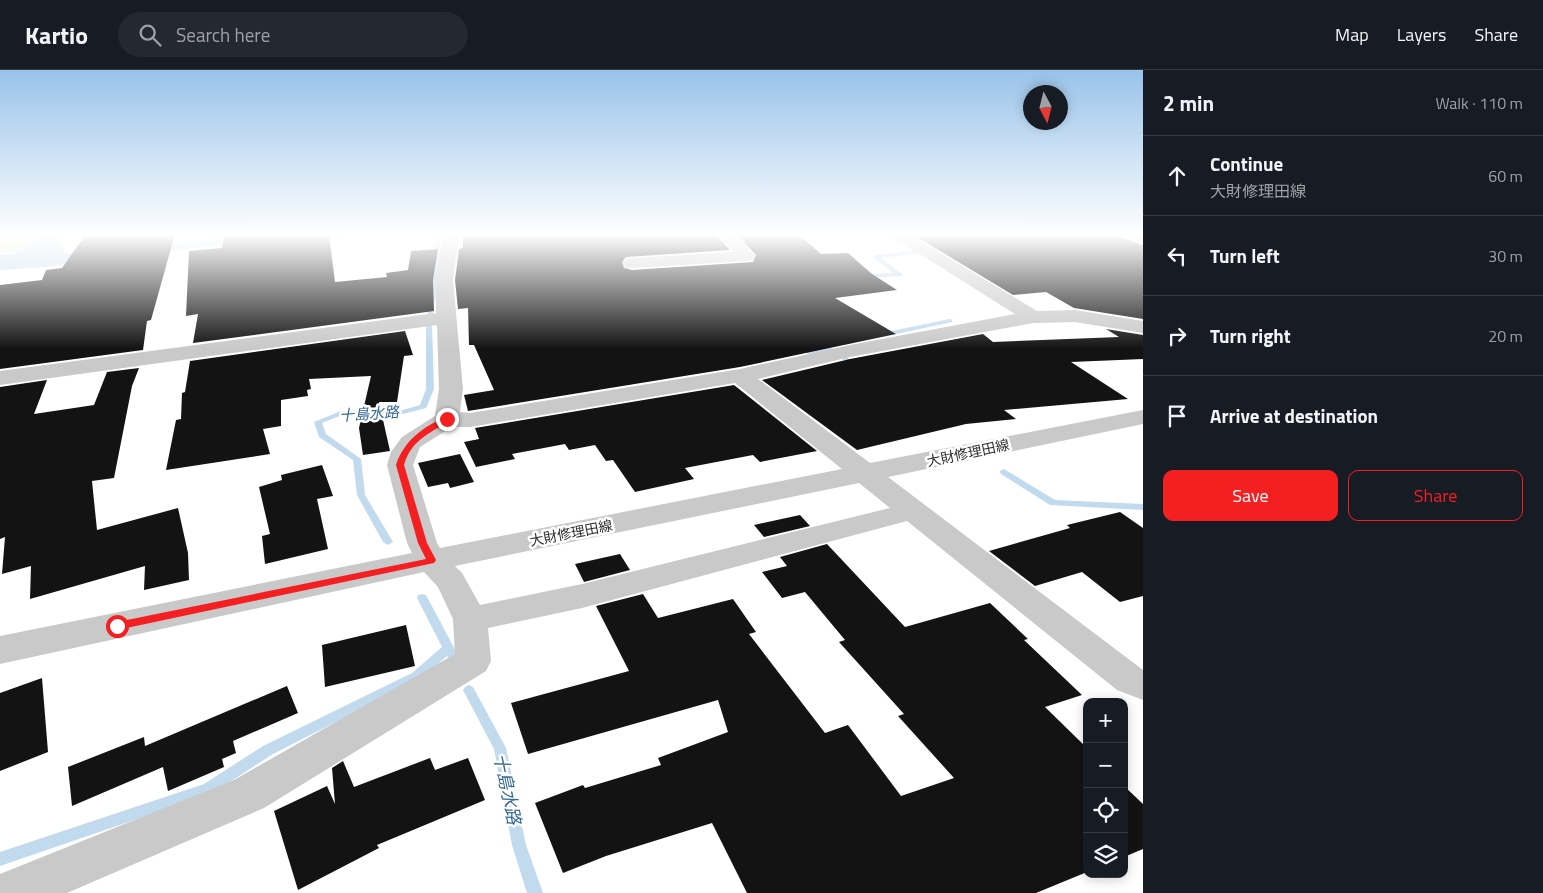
<!DOCTYPE html>
<html lang="en">
<head>
<meta charset="utf-8">
<style>
	body { margin:0; font-family:"Titillium Web","Noto Sans JP",sans-serif; background:#242831; color:#f1f3f6 }
	.controls { position:absolute; right:15px; bottom:15px; display:grid; overflow:hidden; border-radius:10px; box-shadow:0 2px 12px #0003 }
	.controls button { width:45px; height:45px; display:grid; place-items:center; padding:0; border:0; border-bottom:1px solid #363941; background:#171b24; color:#f1f3f6; font:25px sans-serif }
	.compass { position:absolute; left:1023px; top:15px; width:45px; height:45px; border-radius:50%; background:#171b24; box-shadow:0 2px 12px #0003; rotate:173deg }
	.stop { position:absolute; width:15px; height:15px; margin:-11px; border:4px solid #f31f21; border-radius:50%; background:#fff }
	.stop.end { background:#f31f21; border-color:#fff; box-shadow:0 1px 5px #0008 }
	.list { margin:0; padding:0; list-style:none }
	h2 { display:flex; justify-content:space-between; align-items:center; height:65px; margin:0; padding:0 20px; font-size:21px }
	h2 small { font-size:16px; font-weight:400; color:#9ea1a6 }
	.list li { display:grid; grid-template-columns:32px 1fr auto; gap:15px; align-items:center; box-sizing:border-box; height:80px; padding:0 20px; border-top:1px solid #363941 }
	.list b { display:block; font-size:19px; white-space:nowrap }
	.list p { margin:0; font-size:16px; white-space:nowrap; color:#9ea1a6 }
	.list em { font-size:16px; font-style:normal; color:#9ea1a6 }
	.actions { display:flex; gap:10px; padding:15px 20px }
	.actions a { flex:1; padding:11px 0; border:1px solid #f31f21; border-radius:10px; text-align:center; font-size:18px; color:#f31f21 }
	.actions .main { background:#f31f21; color:#fff }
	.icon { flex:none; width:28px; height:28px; fill:none; stroke:currentColor; stroke-width:2; stroke-linecap:round; stroke-linejoin:round }
	.map { position:relative; flex:none; width:1143px; height:823px; overflow:hidden }
	header { display:flex; align-items:center; gap:30px; box-sizing:border-box; height:70px; padding:0 25px; background:#171b24; border-bottom:1px solid #363941 }
	header strong { font-size:24px }
	nav { display:flex; gap:28px; margin-inline-start:auto; font-size:18px }
	.search { width:350px; height:45px; background:#242831; display:flex; align-items:center; gap:12px; box-sizing:border-box; padding:0 18px; border-radius:28px; color:#9ea1a6; font-size:19px }
	main { display:flex }
	aside { flex:1; background:#171b24 }
	.map>svg:first-child { display:block }
</style>
</head>
<body>
<header>
<strong>Kartio</strong>
<div class="search"><svg class="icon" aria-label="search" viewBox="0 0 24 24"><circle cx="10" cy="10" r="6"/><path d="M15 15l6 6"/></svg>Search here</div>
<nav><a>Map</a><a>Layers</a><a>Share</a></nav>
</header>
<main>
<div class="map">
<svg width="1143" height="823" viewBox="0 0 1143 823">
	<rect width="100%" height="100%" fill="#fff"/>
	<!-- green -->
	<path fill="#e2ecd8" d="M 0,164 L 37,164 L 33,176 L 18,182 L 0,184 Z"/>
	<!-- water -->
	<path fill="#c2daee" d="M 39,164 L 63,164 L 59,169 L 65,184 C 169,171 273,164 378,164 L 194,178 L 45,197 L 0,200 L 0,185 C 20,183 29,183 39,164 Z"/>
	<g fill="none" stroke-linecap="round" stroke-linejoin="round">
		<!-- stream -->
		<g fill="#c2daee" fill-rule="evenodd">
			<path d="M 437,164 L 441,164 L 432,255 L 434,319 L 427,336 L 426,338 L 403,344 L 342,345 L 322,353 L 326,364 L 361,389 L 365,425 L 393,472 L 388,475 L 383,472 L 357,425 L 353,390 L 319,367 L 314,352 L 341,341 L 403,340 L 420,335 L 426,319 L 426,255 Z"/>
			<path d="M 605,164 L 609,164 L 634,207 L 633,208 L 628,207 Z"/>
			<path d="M 911,175 L 921,181 L 921,183 L 881,188 L 902,204 L 902,206 L 864,208 L 861,206 L 864,204 L 894,203 L 873,187 L 876,185 L 914,181 L 908,177 Z"/>
			<path d="M 950,249 L 952,250 L 952,252 L 882,267 L 879,265 L 882,263 Z"/>
			<path d="M 830,277 L 832,278 L 860,296 L 857,298 L 855,297 L 829,281 L 808,284 L 805,282 L 808,280 Z"/>
			<path d="M 1004,399 L 1055,430 L 1143,434 L 1143,440 L 1050,435 L 1001,404 L 1000,402 L 1001,400 Z"/>
			<path d="M 422,524 L 426,525 L 460,589 L 458,592 L 454,593 L 450,592 L 447,586 L 420,609 L 273,684 L 213,723 L 0,796 L 0,782 L 204,714 L 263,676 L 412,603 L 442,577 L 417,528 L 418,525 Z"/>
			<path d="M 469,615 L 473,617 L 506,678 L 526,775 L 543,823 L 527,823 L 512,775 L 494,679 L 463,620 L 465,617 Z"/>
		</g>
	</g>
	<!-- building -->
	<g fill="#131313">
		<path d="M 86,164 L 175,164 L 151,250 L 147,251 L 143,280 L 0,299 L 0,215 L 42,210 L 46,200 L 62,198 Z"/>
		<path d="M 225,164 L 329,164 L 335,212 L 387,207 L 386,203 L 408,200 L 411,181 L 438,179 L 433,210 L 434,241 L 193,273 L 198,244 L 186,246 L 189,181 L 222,178 Z"/>
		<path d="M 490,164 L 715,164 L 730,180 L 626,187 L 622,192 L 624,198 L 632,200 L 753,192 L 756,185 L 736,164 L 798,164 L 821,184 L 848,183 L 872,204 L 897,220 L 835,228 L 896,264 L 740,297 L 468,341 L 464,325 L 494,320 L 474,275 L 469,275 L 468,238 L 458,239 L 455,210 L 459,179 L 463,178 L 463,165 Z"/>
		<path d="M 957,164 L 1111,164 L 1143,175 L 1143,249 L 1074,238 L 1046,222 L 1013,225 L 917,167 Z"/>
		<path d="M 1106,259 L 1143,265 L 1143,289 L 1071,292 L 1128,329 L 1004,340 L 1016,349 L 966,354 L 857,380 L 762,310 L 850,289 L 983,264 L 993,272 L 1119,267 Z"/>
		<path d="M 405,261 L 413,285 L 404,286 L 397,332 L 379,332 L 390,381 L 363,385 L 359,358 L 371,306 L 309,309 L 311,319 L 307,320 L 308,326 L 281,330 L 281,356 L 263,359 L 270,384 L 166,400 L 176,350 L 181,349 L 182,323 L 185,322 L 190,291 Z"/>
		<path d="M 139,298 L 132,316 L 114,408 L 92,411 L 97,460 L 178,438 L 188,483 L 189,510 L 144,520 L 145,496 L 30,529 L 31,496 L 2,504 L 5,467 L 0,469 L 0,317 L 47,310 L 34,344 L 94,335 L 107,302 Z"/>
		<path d="M 734,315 L 817,381 L 760,392 L 753,385 L 685,398 L 694,409 L 635,422 L 613,390 L 606,391 L 595,375 L 569,380 L 565,374 L 512,384 L 515,389 L 476,397 L 464,372 L 479,369 L 475,358 Z"/>
		<path d="M 460,384 L 474,412 L 450,418 L 448,413 L 428,417 L 418,393 Z"/>
		<path d="M 322,395 L 333,426 L 317,429 L 328,479 L 265,494 L 262,466 L 270,464 L 259,417 L 282,410 L 281,405 Z"/>
		<path d="M 1120,442 L 1143,458 L 1143,526 L 1120,532 L 1082,502 L 1035,516 L 989,481 L 1070,458 L 1067,455 Z"/>
		<path d="M 800,445 L 810,456 L 764,467 L 754,455 Z"/>
		<path d="M 827,474 L 905,557 L 990,533 L 1028,569 L 1024,570 L 1082,625 L 1045,637 L 1087,678 L 1087,802 L 1036,823 L 747,823 L 712,753 L 606,786 L 563,803 L 535,733 L 583,715 L 585,718 L 661,695 L 658,688 L 728,662 L 718,630 L 528,684 L 511,633 L 629,601 L 596,536 L 643,524 L 658,548 L 733,529 L 756,562 L 749,564 L 825,663 L 848,655 L 901,726 L 954,708 L 898,646 L 904,644 L 839,572 L 845,570 L 805,522 L 782,528 L 762,502 L 787,496 L 780,487 Z"/>
		<path d="M 620,484 L 630,500 L 584,512 L 575,494 Z"/>
		<path d="M 406,555 L 415,596 L 325,617 L 322,575 Z"/>
		<path d="M 42,608 L 48,682 L 0,701 L 0,623 Z"/>
		<path d="M 287,616 L 298,643 L 233,671 L 236,683 L 222,689 L 224,697 L 168,721 L 163,697 L 72,736 L 68,697 L 144,667 L 145,676 Z"/>
		<path d="M 430,688 L 435,700 L 468,688 L 485,730 L 377,775 L 379,778 L 298,820 L 274,741 L 327,716 L 335,734 L 332,698 L 343,691 L 354,717 Z"/>
		<path d="M 1124,716 L 1143,734 L 1143,779 L 1124,787 Z"/>
	</g>
	<g fill="none" stroke-linecap="round" stroke-linejoin="round">
		<!-- minor -->
		<g fill="#c9c9c9" fill-rule="evenodd">
			<path d="M 443,164 L 459,164 L 453,210 L 463,319 L 460,342 L 470,343 L 740,299 L 850,275 L 1015,244 L 893,167 L 890,164 L 909,164 L 1037,241 L 1075,240 L 1143,251 L 1143,263 L 1075,252 L 1033,253 L 850,287 L 758,309 L 870,393 L 1143,340 L 1143,354 L 888,407 L 1143,600 L 1143,630 L 1117,620 L 907,451 L 582,538 L 488,558 L 491,591 L 486,601 L 264,738 L 67,823 L 0,823 L 0,804 L 234,710 L 455,584 L 453,549 L 438,517 L 424,502 L 0,594 L 0,566 L 412,483 L 407,473 L 387,395 L 391,382 L 402,367 L 435,346 L 439,319 L 437,255 L 0,315 L 0,301 L 436,243 L 435,210 ZM 735,313 L 842,399 L 440,478 L 437,473 L 413,395 L 420,377 L 452,357 L 470,357 ZM 859,413 L 890,438 L 582,514 L 480,535 L 462,503 L 455,496 Z"/>
			<path d="M 717,164 L 734,164 L 755,186 L 753,190 L 747,191 L 632,198 L 626,197 L 624,193 L 626,189 L 632,188 L 734,182 Z"/>
		</g>
		<!-- major -->
		<path fill="#a4a4a4" fill-rule="evenodd" d="M 1127,164 L 1143,164 L 1143,172 L 1130,167 Z"/>
	</g>
	<!-- sky -->
	<linearGradient id="sky" x2="0" y2="1"><stop stop-color="#99c3ea"/><stop offset="0.59" stop-color="#fff"/><stop offset="1" stop-color="#fff" stop-opacity="0"/></linearGradient>
	<rect width="1143" height="279" fill="url(#sky)"/>
	<!-- route -->
	<path fill="#f31f21" d="M 447,347 L 449,351 C 429,364 411,370 404,395 L 427,473 L 436,490 L 434,493 L 117,560 L 113,559 L 112,556 L 117,552 L 426,489 L 418,473 L 396,395 C 403,372 424,355 447,347 Z"/>
	<g text-anchor="middle" stroke-width="5" stroke-linejoin="round" paint-order="stroke">
		<!-- street labels -->
		<g font-size="14" fill="#2c2c2c" stroke="#fff">
			<text transform="translate(968 383) rotate(-12)" y="5">大財修理田線</text>
			<text transform="translate(571 463) rotate(-11)" y="5">大財修理田線</text>
		</g>
		<!-- water labels -->
		<g font-size="15" font-style="italic" fill="#356994" stroke="#fff">
			<text transform="translate(369 344) rotate(-4)" y="5">十島水路</text>
		</g>
		<!-- near-water labels -->
		<g font-size="18" font-style="italic" fill="#356994" stroke="#fff">
			<text transform="translate(507 719) rotate(78)" y="6">十島水路</text>
		</g>
	</g>
</svg>
<div class="controls">
<button>+</button>
<button>−</button>
<button><svg class="icon" aria-label="locate" viewBox="0 0 24 24"><circle cx="12" cy="12" r="6"/><path d="M12 2v4M12 18v4M2 12h4M18 12h4"/></svg></button>
<button><svg class="icon" aria-label="layers" viewBox="0 0 24 24"><path d="M12 4l9 5-9 5-9-5zM3 14l9 5 9-5"/></svg></button>
</div>
<svg class="compass" viewBox="-18 -18 36 36"><path d="M0-13l5 13h-10z" fill="#e53935"/><path d="M0 13l5-13h-10z" fill="#9ea1a6"/></svg>
<div class="stop" style="left:117px;top:556px"></div>
<div class="stop end" style="left:447px;top:349px"></div>
</div>
<aside>
<h2>2 min<small>Walk · 110 m</small></h2>
<ul class="list">
<li><svg class="icon" aria-label="ahead" viewBox="0 0 24 24"><path d="M12 20V5M6 11l6-6 6 6"/></svg><div><b>Continue</b><p>大財修理田線</p></div><em>60 m</em></li>
<li><svg class="icon" aria-label="left" viewBox="0 0 24 24"><path d="M17 20v-9H6M10 6l-5 5 5 5"/></svg><div><b>Turn left</b></div><em>30 m</em></li>
<li><svg class="icon" aria-label="right" viewBox="0 0 24 24"><path d="M7 20v-9h11M14 6l5 5-5 5"/></svg><div><b>Turn right</b></div><em>20 m</em></li>
<li><svg class="icon" aria-label="arrive" viewBox="0 0 24 24"><path d="M6 21V4h12l-3 4 3 4H6"/></svg><div><b>Arrive at destination</b></div></li>
</ul>
<div class="actions"><a class="main">Save</a><a>Share</a></div>
</aside>
</main>
</body>
</html>
